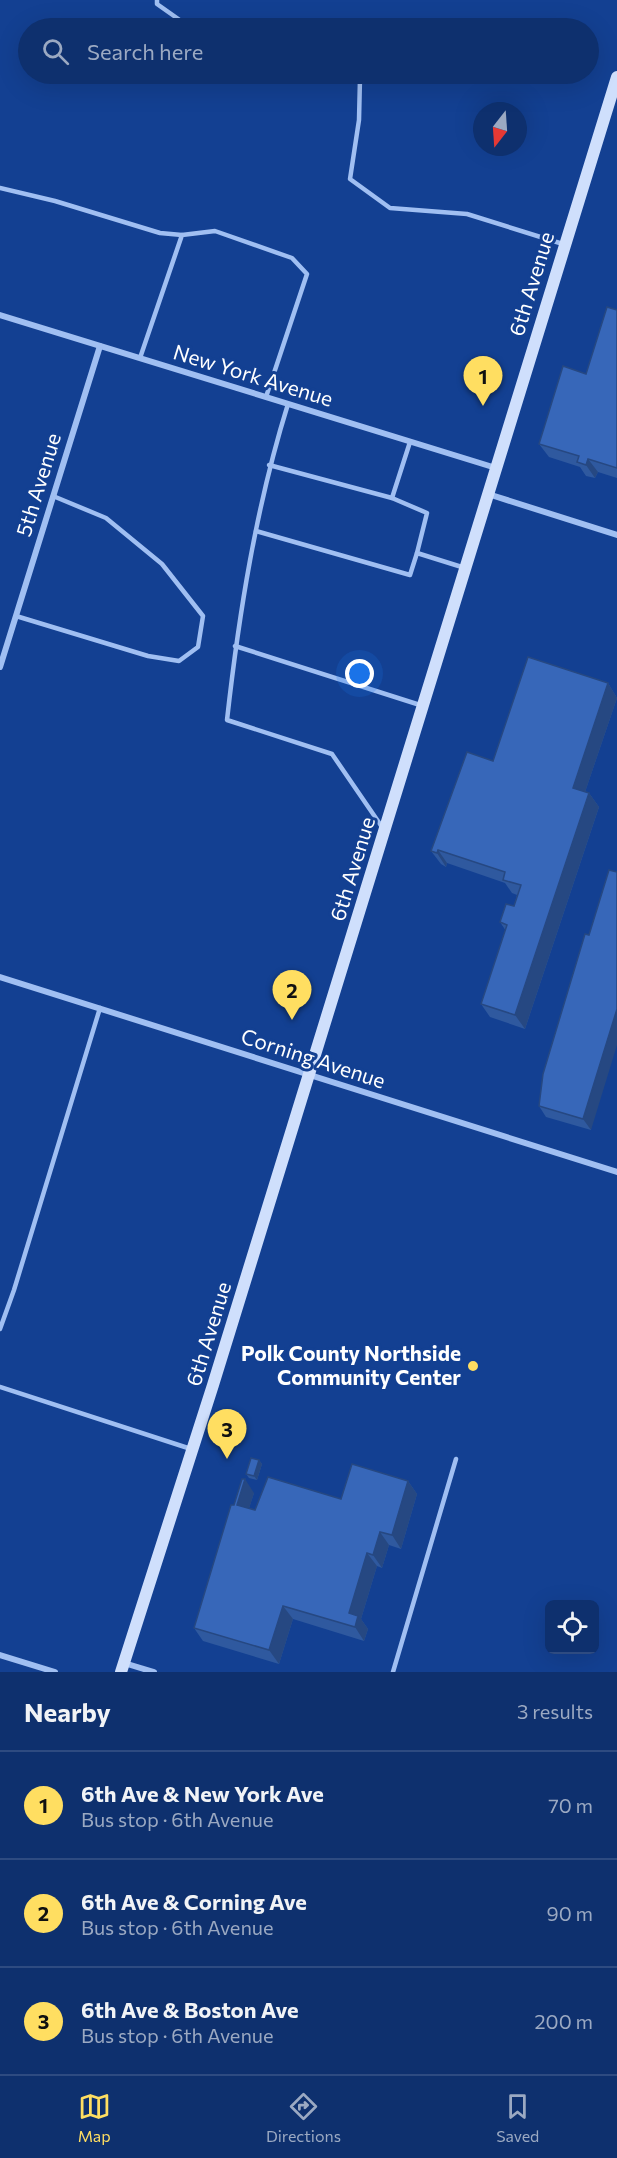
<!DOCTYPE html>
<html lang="en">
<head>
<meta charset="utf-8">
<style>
	body { margin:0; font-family:Commissioner,sans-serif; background:#1c3c76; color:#f1f3f6 }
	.controls { position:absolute; right:18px; bottom:18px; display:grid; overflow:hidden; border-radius:9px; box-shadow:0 6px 24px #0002 }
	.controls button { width:54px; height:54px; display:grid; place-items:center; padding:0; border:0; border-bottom:2px solid #2e4b81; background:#0e306e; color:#f1f3f6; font:30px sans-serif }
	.compass { position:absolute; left:473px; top:102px; width:54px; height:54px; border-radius:50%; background:#0e306e; box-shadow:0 6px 24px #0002; rotate:197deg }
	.you { position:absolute; left:360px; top:674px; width:21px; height:21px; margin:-15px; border:4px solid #fff; border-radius:50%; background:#1a73e8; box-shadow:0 0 0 9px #1a73e833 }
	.badge { display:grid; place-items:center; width:39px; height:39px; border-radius:50%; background:#ffde61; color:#111; font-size:20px; font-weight:700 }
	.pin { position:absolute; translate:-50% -50px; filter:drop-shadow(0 2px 3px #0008) }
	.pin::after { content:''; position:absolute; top:32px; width:21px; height:18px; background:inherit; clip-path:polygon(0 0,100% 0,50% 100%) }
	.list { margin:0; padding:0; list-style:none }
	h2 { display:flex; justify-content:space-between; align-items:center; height:78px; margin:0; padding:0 24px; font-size:26px }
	h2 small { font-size:20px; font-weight:400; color:#9ba9c2 }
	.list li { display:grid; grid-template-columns:39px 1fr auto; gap:18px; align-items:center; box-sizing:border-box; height:108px; padding:0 24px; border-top:2px solid #2e4b81 }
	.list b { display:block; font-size:22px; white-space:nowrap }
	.list p { margin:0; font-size:20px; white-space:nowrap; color:#9ba9c2 }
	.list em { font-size:20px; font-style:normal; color:#9ba9c2 }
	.icon { flex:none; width:33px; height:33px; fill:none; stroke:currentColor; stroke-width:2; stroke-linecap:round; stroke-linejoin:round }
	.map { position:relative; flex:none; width:617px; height:1672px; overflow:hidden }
	.search { position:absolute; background:#0e306e; box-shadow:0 6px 24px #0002; left:18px; right:18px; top:18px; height:66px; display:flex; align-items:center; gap:15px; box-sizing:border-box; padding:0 21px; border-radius:33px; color:#9ba9c2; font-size:22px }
	.sheet { height:402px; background:#0e306e }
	nav { display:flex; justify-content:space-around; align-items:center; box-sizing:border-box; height:84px; border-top:2px solid #2e4b81; background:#0e306e; font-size:16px; color:#9ba9c2 }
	nav a { display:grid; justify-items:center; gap:3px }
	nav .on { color:#ffde61 }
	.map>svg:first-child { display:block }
</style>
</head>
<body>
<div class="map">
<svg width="617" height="1672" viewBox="0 0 617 1672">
	<rect width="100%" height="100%" fill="#134092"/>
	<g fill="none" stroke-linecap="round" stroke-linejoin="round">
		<!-- service -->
		<g stroke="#a0bff2" stroke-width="4.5">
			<path d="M 157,0 L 157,4 L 191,28"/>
			<path d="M 342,74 L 360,78 L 359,120 L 350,179 L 390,208 L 467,214 L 563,244"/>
			<path d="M 0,188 L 55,201 L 160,233 L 182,235"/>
			<path d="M 140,358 L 182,235 L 215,231 L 292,258 L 307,274 L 266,397"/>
			<path d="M 288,404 C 256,507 239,613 227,720 L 332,754 L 382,827"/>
			<path d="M 269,465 L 392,498 L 410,442"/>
			<path d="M 392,498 L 427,513 L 417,553"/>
			<path d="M 256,531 L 410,575 L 417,553 L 465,568"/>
			<path d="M 16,616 L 148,656 L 179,661 L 198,647 L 203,616 L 162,564 L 106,518 L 53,496"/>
			<path d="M 235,646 L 420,705"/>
			<path d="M 0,1329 L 14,1290 L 100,1008"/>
			<path d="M 0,1387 L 191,1449"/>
			<path d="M 393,1672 L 456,1459"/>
		</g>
		<!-- minor -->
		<g stroke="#a0bff2" stroke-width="6">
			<path d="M 0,315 L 496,468"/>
			<path d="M 488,494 L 617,535"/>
			<path d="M 0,667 L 100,346"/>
			<path d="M 0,977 L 617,1172"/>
			<path d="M 0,1655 L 55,1672"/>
			<path d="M 124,1663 L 154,1672"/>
		</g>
		<!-- secondary -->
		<path stroke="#cfdffc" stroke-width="12" d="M 121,1672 L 213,1385 L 617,77"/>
	</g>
	<!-- wall -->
	<g fill="#2f599f">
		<path d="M 617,310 L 617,478 L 598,472 L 595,478 L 586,476 L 580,467 L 549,457 L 539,444 L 586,374 Z"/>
		<path d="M 608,683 L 617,698 L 585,792 L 589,793 L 599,807 L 525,1029 L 490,1017 L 481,1004 L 506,931 L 500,922 L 514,906 L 517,895 L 512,893 L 505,883 L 447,863 L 446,867 L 441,864 L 431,851 L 493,761 Z"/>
		<path d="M 585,934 L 591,1130 L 546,1117 L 539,1106 Z"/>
		<path d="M 259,1460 L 262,1464 L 257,1480 L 249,1478 L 246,1474 Z"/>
		<path d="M 408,1481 L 417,1494 L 401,1549 L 389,1545 L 382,1568 L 377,1566 L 361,1619 L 368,1629 L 364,1641 L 293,1619 L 279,1664 L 203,1641 L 194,1628 L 234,1505 L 254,1493 L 249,1508 L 255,1510 L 341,1499 Z"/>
	</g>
	<!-- shaded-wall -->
	<g fill="#264882">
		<path d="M 588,459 L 598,472 L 595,478 L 586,465 Z"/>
		<path d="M 608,683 L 617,698 L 582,801 L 573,788 Z"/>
		<path d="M 589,793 L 599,807 L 525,1029 L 515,1015 Z"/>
		<path d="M 438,850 L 447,863 L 446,867 L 437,853 Z"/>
		<path d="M 617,1009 L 617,1045 L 591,1130 L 583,1119 Z"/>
		<path d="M 259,1460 L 262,1464 L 257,1480 L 254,1476 Z"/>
		<path d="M 245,1479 L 254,1493 L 246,1518 L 237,1505 Z"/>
		<path d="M 408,1481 L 417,1494 L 401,1549 L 392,1535 Z"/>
		<path d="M 380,1532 L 389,1545 L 382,1568 L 373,1555 Z"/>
		<path d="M 367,1553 L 377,1566 L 361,1619 L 368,1629 L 364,1641 L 355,1627 L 349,1613 Z"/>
		<path d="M 283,1606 L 293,1619 L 279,1664 L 269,1650 Z"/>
	</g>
	<!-- building -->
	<g fill="#3767b9" stroke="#264882" stroke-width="1.5">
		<path d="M 607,307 L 617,310 L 617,468 L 588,459 L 586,465 L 577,462 L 579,456 L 539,444 L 563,366 L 586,374 Z"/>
		<path d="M 528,657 L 608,683 L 573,788 L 589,793 L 515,1015 L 481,1004 L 507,925 L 500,922 L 506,904 L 514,906 L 521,885 L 503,880 L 505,872 L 438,850 L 437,853 L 431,851 L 467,752 L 493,761 Z"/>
		<path d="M 609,870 L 617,872 L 617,1009 L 583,1119 L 539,1106 L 543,1074 L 585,934 L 589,935 Z"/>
		<path d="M 251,1458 L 259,1460 L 254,1476 L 246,1474 Z"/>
		<path d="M 352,1464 L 408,1481 L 392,1535 L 380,1532 L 373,1555 L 367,1553 L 349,1613 L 358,1616 L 355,1627 L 283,1606 L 269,1650 L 194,1628 L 231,1505 L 234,1505 L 242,1479 L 245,1479 L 237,1505 L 255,1510 L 268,1477 L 341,1499 Z"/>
	</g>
	<!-- markers -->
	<circle fill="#ffde61" stroke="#134092" stroke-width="2" cx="473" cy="1366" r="6"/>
	<g text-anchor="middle" stroke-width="6" stroke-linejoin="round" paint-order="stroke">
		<!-- street labels -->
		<g font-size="21" fill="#fff" stroke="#134092">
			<text transform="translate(532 284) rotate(-73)" y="7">6th Avenue</text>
			<text transform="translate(253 376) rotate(17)" y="7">New York Avenue</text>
			<text transform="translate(39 485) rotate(-73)" y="7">5th Avenue</text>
			<text transform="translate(353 869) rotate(-73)" y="7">6th Avenue</text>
			<text transform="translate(313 1059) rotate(18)" y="7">Corning Avenue</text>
			<text transform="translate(209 1334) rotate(-73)" y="7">6th Avenue</text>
		</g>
		<!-- poi labels -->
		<g font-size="21" font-weight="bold" fill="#fff" stroke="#134092" text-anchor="end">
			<text x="461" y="1361">Polk County Northside<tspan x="461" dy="24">Community Center</tspan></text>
		</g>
	</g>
</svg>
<div class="controls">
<button><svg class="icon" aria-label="locate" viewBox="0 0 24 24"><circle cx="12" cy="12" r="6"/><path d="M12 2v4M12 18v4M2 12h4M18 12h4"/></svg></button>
</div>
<svg class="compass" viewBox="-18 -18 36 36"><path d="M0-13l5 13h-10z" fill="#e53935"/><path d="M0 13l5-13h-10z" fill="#9ba9c2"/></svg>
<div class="you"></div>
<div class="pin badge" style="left:483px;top:406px">1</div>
<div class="pin badge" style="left:292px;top:1020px">2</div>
<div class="pin badge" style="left:227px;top:1459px">3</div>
<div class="search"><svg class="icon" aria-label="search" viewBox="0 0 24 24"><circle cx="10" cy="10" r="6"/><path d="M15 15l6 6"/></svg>Search here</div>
</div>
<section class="sheet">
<h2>Nearby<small>3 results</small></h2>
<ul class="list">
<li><span class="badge">1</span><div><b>6th Ave &amp; New York Ave</b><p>Bus stop · 6th Avenue</p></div><em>70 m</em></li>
<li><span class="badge">2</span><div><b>6th Ave &amp; Corning Ave</b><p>Bus stop · 6th Avenue</p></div><em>90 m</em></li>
<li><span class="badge">3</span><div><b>6th Ave &amp; Boston Ave</b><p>Bus stop · 6th Avenue</p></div><em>200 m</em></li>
</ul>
</section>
<nav>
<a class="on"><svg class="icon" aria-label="map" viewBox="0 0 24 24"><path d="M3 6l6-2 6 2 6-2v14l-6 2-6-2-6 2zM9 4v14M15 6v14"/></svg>Map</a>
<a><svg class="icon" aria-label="directions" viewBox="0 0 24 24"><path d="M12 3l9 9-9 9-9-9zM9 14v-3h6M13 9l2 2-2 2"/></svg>Directions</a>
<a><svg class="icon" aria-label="saved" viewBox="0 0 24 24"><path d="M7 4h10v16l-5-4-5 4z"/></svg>Saved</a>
</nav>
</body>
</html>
